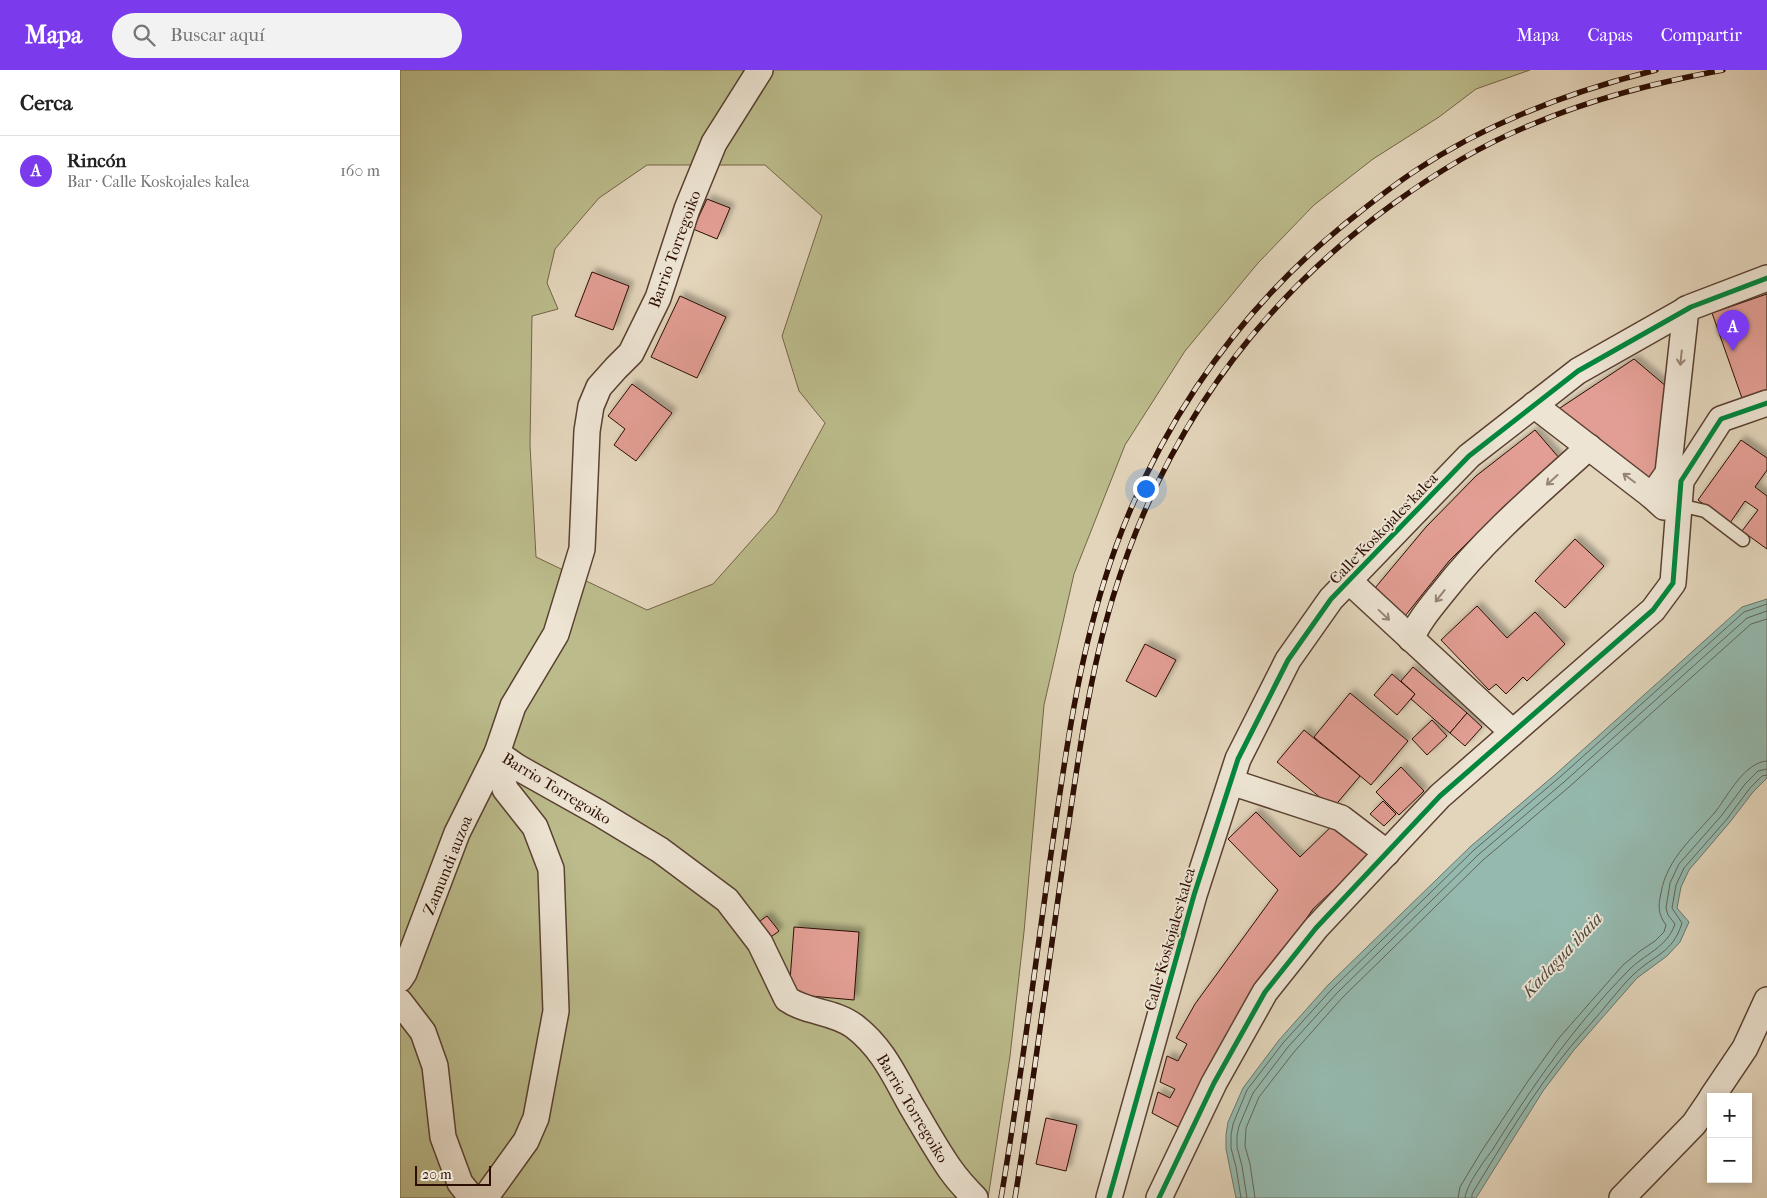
<!DOCTYPE html>
<html lang="es">
<head>
<meta charset="utf-8">
<style>
	body { margin:0; font-family:"IM FELL French Canon",serif; background:#f2f2f2; color:#222 }
	.controls { position:absolute; right:15px; bottom:15px; display:grid; overflow:hidden; border-radius:0px; box-shadow:0 2px 8px #0003 }
	.controls button { width:45px; height:45px; display:grid; place-items:center; padding:0; border:0; border-bottom:1px solid #e0e0e0; background:#fff; color:#222; font:25px sans-serif }
	.scale { position:absolute; left:15px; bottom:12px; width:76px; box-sizing:border-box; padding-left:5px; border:2px solid #2d0e03; border-top:0; font-size:14px; line-height:18px; white-space:nowrap; color:#2d0e03; -webkit-text-stroke:4px #ede4d3; paint-order:stroke }
	.you { position:absolute; left:745px; top:418px; width:18px; height:18px; margin:-12px; border:4px solid #fff; border-radius:50%; background:#1a73e8; box-shadow:0 0 0 8px #1a73e833 }
	.badge { display:grid; place-items:center; width:32px; height:32px; border-radius:50%; background:#7c3aed; color:#fff; font-size:16px; font-weight:700 }
	.pin { position:absolute; translate:-50% -41px; filter:drop-shadow(0 1px 2px #0008) }
	.pin::after { content:''; position:absolute; top:26px; width:18px; height:15px; background:inherit; clip-path:polygon(0 0,100% 0,50% 100%) }
	.list { margin:0; padding:0; list-style:none }
	h2 { display:flex; justify-content:space-between; align-items:center; height:65px; margin:0; padding:0 20px; font-size:21px }
	h2 small { font-size:16px; font-weight:400; color:#767676 }
	.list li { display:grid; grid-template-columns:32px 1fr auto; gap:15px; align-items:center; box-sizing:border-box; height:70px; padding:0 20px; border-top:1px solid #e0e0e0 }
	.list b { display:block; font-size:19px; white-space:nowrap }
	.list p { margin:0; font-size:16px; white-space:nowrap; color:#767676 }
	.list em { font-size:16px; font-style:normal; color:#767676 }
	.icon { flex:none; width:28px; height:28px; fill:none; stroke:currentColor; stroke-width:2; stroke-linecap:round; stroke-linejoin:round }
	.map { position:relative; flex:none; width:1367px; height:1128px; overflow:hidden }
	header { display:flex; align-items:center; gap:30px; box-sizing:border-box; height:70px; padding:0 25px; background:#7c3aed; color:#fff }
	header strong { font-size:24px }
	nav { display:flex; gap:28px; margin-inline-start:auto; font-size:18px }
	.search { width:350px; height:45px; background:#f2f2f2; display:flex; align-items:center; gap:12px; box-sizing:border-box; padding:0 18px; border-radius:28px; color:#767676; font-size:19px }
	main { display:flex }
	aside { flex:1; background:#fff }
	.map>svg:first-child { display:block }
</style>
</head>
<body>
<header>
<strong>Mapa</strong>
<div class="search"><svg class="icon" aria-label="search" viewBox="0 0 24 24"><circle cx="10" cy="10" r="6"/><path d="M15 15l6 6"/></svg>Buscar aquí</div>
<nav><a>Mapa</a><a>Capas</a><a>Compartir</a></nav>
</header>
<main>
<aside>
<h2>Cerca<small></small></h2>
<ul class="list">
<li><span class="badge">A</span><div><b>Rincón</b><p>Bar · Calle Koskojales kalea</p></div><em>160 m</em></li>
</ul>
</aside>
<div class="map">
<svg width="1367" height="1128" viewBox="0 0 1367 1128">
	<defs>
		<filter id="shadow"><feDropShadow dx="4.5" dy="-4.5" stdDeviation="2.5" flood-color="#0004"/></filter>
	</defs>
	<rect width="100%" height="100%" fill="#e3d5bb"/>
	<filter id="stains"><feTurbulence type="fractalNoise" baseFrequency=".004" numOctaves="4"/><feColorMatrix values="0 0 0 0 .2 0 0 0 0 .09 0 0 0 0 .02 0 0 0 .5 -.17"/></filter>
	<radialGradient id="worn" r=".72"><stop offset=".6" stop-color="#630" stop-opacity="0"/><stop offset="1" stop-color="#630" stop-opacity=".3"/></radialGradient>
	<!-- green -->
	<path fill="#bbbb8b" stroke="#746447" fill-rule="evenodd" d="M 0,0 L 1130,0 L 1076,19 L 1039,47 L 973,89 L 914,135 L 858,193 L 785,281 L 725,375 L 674,504 L 644,635 L 624,862 L 610,986 L 588,1128 L 0,1128 ZM 247,95 L 365,95 L 422,146 L 382,266 L 399,321 L 425,353 L 376,443 L 313,514 L 247,540 L 136,487 L 130,375 L 132,246 L 158,239 L 147,213 L 155,179 L 199,128 Z"/>
	<!-- water -->
	<path fill="#95b9ae" stroke="#6b756a" d="M 1367,529 L 1367,708 L 1353,722 L 1330,752 L 1289,800 L 1281,817 L 1277,838 L 1289,852 L 1280,872 L 1267,886 L 1237,908 L 1174,980 L 1143,1021 L 1076,1128 L 836,1128 L 826,1079 L 826,1065 L 828,1052 L 843,1018 L 879,970 L 928,915 L 1071,776 L 1157,703 L 1342,537 Z"/>
	<g fill="none" stroke-linecap="round" stroke-linejoin="round">
		<!-- shore -->
		<g stroke="#616458" stroke-width="1">
			<path d="M 841,1128 L 836,1097 L 831,1078 L 831,1065 L 833,1054 L 847,1020 L 883,973 L 932,919 L 1074,780 L 1160,707 L 1344,542 L 1367,534"/>
			<path d="M 847,1128 L 842,1096 L 837,1077 L 837,1066 L 839,1056 L 853,1023 L 888,977 L 937,923 L 1078,785 L 1164,712 L 1347,548 L 1367,541"/>
			<path d="M 855,1128 L 850,1094 L 845,1076 L 846,1058 L 859,1027 L 894,982 L 942,928 L 1083,790 L 1169,717 L 1351,554 L 1367,549"/>
			<path d="M 1058,1128 L 1060,1117 L 1081,1082 L 1128,1011 L 1159,968 L 1223,895 L 1240,881 L 1255,871 L 1264,862 L 1266,855 C 1258,844 1258,837 1261,823 C 1267,788 1294,767 1316,741 C 1328,725 1345,692 1367,691"/>
			<path d="M 1065,1128 C 1066,1115 1085,1090 1093,1079 C 1133,1015 1175,955 1228,901 C 1244,884 1267,878 1275,854 L 1268,845 L 1266,838 L 1270,813 L 1279,794 L 1322,745 L 1345,714 L 1358,701 L 1367,699"/>
			<path d="M 1072,1128 L 1072,1124 C 1103,1073 1134,1021 1172,975 C 1184,961 1197,947 1209,932 C 1217,923 1225,912 1234,904 C 1254,885 1273,883 1282,853 L 1272,838 L 1276,815 L 1284,798 L 1327,749 L 1350,718 L 1362,706 L 1367,705"/>
		</g>
	</g>
	<!-- building -->
	<g fill="#e29e94" stroke="#2d0e03" filter="url(#shadow)">
		<path d="M 307,129 L 330,138 L 317,169 L 293,159 Z"/>
		<path d="M 192,202 L 229,216 L 213,260 L 175,246 Z"/>
		<path d="M 1367,224 L 1367,323 L 1343,331 L 1312,243 Z"/>
		<path d="M 280,226 L 326,247 L 297,308 L 251,287 Z"/>
		<path d="M 1234,289 L 1267,317 L 1254,413 L 1157,340 Z"/>
		<path d="M 232,314 L 272,343 L 236,391 L 214,375 L 225,359 L 208,346 Z"/>
		<path d="M 1135,360 L 1160,389 L 1103,437 L 1049,491 L 1005,546 L 975,518 L 1026,457 L 1076,406 Z"/>
		<path d="M 1341,370 L 1367,388 L 1367,400 L 1355,417 L 1367,426 L 1367,479 L 1342,461 L 1358,440 L 1345,431 L 1330,453 L 1298,430 Z"/>
		<path d="M 1175,469 L 1204,496 L 1165,538 L 1135,511 Z"/>
		<path d="M 1077,536 L 1107,568 L 1135,542 L 1165,574 L 1127,611 L 1123,607 L 1106,624 L 1096,614 L 1089,620 L 1041,570 Z"/>
		<path d="M 745,574 L 776,590 L 756,627 L 726,611 Z"/>
		<path d="M 1013,597 L 1067,643 L 1050,663 L 1011,629 L 1015,624 L 1001,611 Z"/>
		<path d="M 992,604 L 1015,624 L 997,645 L 974,625 Z"/>
		<path d="M 950,623 L 1008,671 L 971,715 L 914,667 Z"/>
		<path d="M 1067,643 L 1082,657 L 1065,676 L 1050,663 Z"/>
		<path d="M 1032,650 L 1047,666 L 1027,685 L 1012,669 Z"/>
		<path d="M 904,660 L 960,706 L 933,738 L 877,692 Z"/>
		<path d="M 1001,697 L 1024,721 L 999,745 L 976,722 Z"/>
		<path d="M 983,731 L 996,744 L 984,756 L 970,744 Z"/>
		<path d="M 856,742 L 900,787 L 937,751 L 970,785 L 913,839 L 840,943 L 780,1058 L 752,1043 L 758,1022 L 770,1028 L 775,1019 L 760,1012 L 767,986 L 778,991 L 787,974 L 776,968 L 795,934 L 878,820 L 828,769 Z"/>
		<path d="M 367,846 L 379,861 L 368,869 L 356,854 Z"/>
		<path d="M 394,857 L 459,862 L 454,930 L 389,924 Z"/>
		<path d="M 646,1048 L 677,1055 L 666,1101 L 636,1094 Z"/>
	</g>
	<g fill="none" stroke-linecap="round" stroke-linejoin="round">
		<defs>
			<path id="service" d="M 1279,435 L 1305,441 L 1343,470"/>
			<g id="minor">
				<path d="M 1134,335 L 1252,426 L 1264,437"/>
				<path d="M 1252,426 L 1268,403 L 1286,239"/>
				<path d="M 949,511 L 1107,657 L 1111,664"/>
				<path d="M 1011,569 C 1018,552 1031,537 1043,522 C 1085,468 1138,423 1189,377"/>
				<path d="M 97,683 L 117,697 L 199,743 L 260,780 L 327,830 L 360,873 L 387,929 C 407,943 434,941 454,956 C 483,978 495,1007 512,1037 C 524,1057 536,1079 550,1099 C 557,1109 566,1119 575,1128"/>
				<path d="M 831,712 L 941,748 L 987,783"/>
				<path d="M 0,909 L 4,903 L 57,763 L 97,683 L 113,636 L 156,564 L 182,479 L 187,361 L 191,336 L 199,317 L 216,298 L 231,283 L 258,228 L 287,139 L 314,73 L 360,0"/>
				<path d="M 0,932 L 23,962 L 35,996 L 43,1067 L 60,1113 L 72,1128"/>
				<path d="M 1312,1027 L 1345,978 L 1367,930"/>
				<path d="M 85,1128 L 126,1071 L 136,1048 L 156,941 L 151,799 L 135,757 L 105,719 L 97,683"/>
				<path d="M 709,1128 L 794,825 L 838,689 L 888,590 L 931,529 L 1069,386 L 1178,301 L 1291,237 L 1367,208"/>
				<path d="M 759,1128 L 814,1013 L 865,922 L 916,858 L 1040,726 L 1253,540 L 1273,513 L 1281,411 L 1321,349 L 1367,333"/>
				<path d="M 1222,1128 L 1294,1054 L 1311,1029"/>
			</g>
		</defs>
		<!-- service casing -->
		<use href="#service" stroke="#5a4031" stroke-width="15"/>
		<!-- minor casing -->
		<use href="#minor" stroke="#5a4031" stroke-width="28"/>
		<!-- service -->
		<use href="#service" stroke="#ede4d3" stroke-width="12"/>
		<!-- minor -->
		<use href="#minor" stroke="#ede4d3" stroke-width="25"/>
		<defs>
			<g id="rail">
				<path d="M 601,1128 C 621,1012 635,894 652,777 C 665,688 677,598 704,512 C 747,373 829,249 941,157 C 965,138 989,118 1015,101 C 1087,53 1172,21 1256,0"/>
				<path d="M 615,1128 C 634,1010 649,891 666,772 C 678,690 689,606 713,527 C 763,364 855,234 993,134 C 1037,102 1083,74 1133,54 C 1194,28 1258,12 1323,0"/>
			</g>
		</defs>
		<!-- rail casing -->
		<use href="#rail" stroke="#2d0e03" stroke-width="5.5"/>
		<!-- rail -->
		<use href="#rail" stroke="#ede4d3" stroke-width="4" stroke-dasharray="11" stroke-linecap="butt"/>
		<defs>
			<g id="cycleway">
				<path d="M 709,1128 L 794,825 L 838,689 L 888,590 L 931,529 L 1069,386 L 1178,301 L 1291,237 L 1367,208"/>
				<path d="M 759,1128 L 814,1013 L 865,922 L 916,858 L 1040,726 L 1253,540 L 1273,513 L 1281,411 L 1321,349 L 1367,333"/>
			</g>
		</defs>
		<!-- cycleway casing -->
		<use href="#cycleway" stroke="#ede4d3" stroke-width="8"/>
		<!-- cycleway -->
		<use href="#cycleway" stroke="#00873e" stroke-width="5"/>
	</g>
	<!-- one-way arrows -->
	<defs><path id="oneway-shaft" d="M-6 0H5M1.5-3L5.5 0L1.5 3" fill="none" stroke-width="1.6" stroke-linecap="round" stroke-linejoin="round" transform="scale(1.25)"/></defs>
	<g stroke="#978475">
		<use href="#oneway-shaft" transform="translate(1281 288) rotate(96)"/>
		<use href="#oneway-shaft" transform="translate(1229 408) rotate(-143)"/>
		<use href="#oneway-shaft" transform="translate(1152 410) rotate(138)"/>
		<use href="#oneway-shaft" transform="translate(1040 526) rotate(128)"/>
		<use href="#oneway-shaft" transform="translate(984 545) rotate(43)"/>
	</g>
	<g text-anchor="middle" stroke-width="4" stroke-linejoin="round" paint-order="stroke">
		<!-- street labels -->
		<g font-size="16" fill="#2d0e03" stroke="#ede4d3">
			<text transform="translate(274 179) rotate(-70)" y="6">Barrio Torregoiko</text>
			<text transform="translate(983 458) rotate(-46)" y="6">Calle Koskojales kalea</text>
			<text transform="translate(157 718) rotate(31)" y="6">Barrio Torregoiko</text>
			<text transform="translate(47 795) rotate(-68)" y="6">Zamundi auzoa</text>
			<text transform="translate(769 869) rotate(-74)" y="6">Calle Koskojales kalea</text>
			<text transform="translate(513 1038) rotate(59)" y="6">Barrio Torregoiko</text>
		</g>
		<!-- water labels -->
		<g font-size="18" font-style="italic" fill="#514a3f" stroke="#ede4d3">
			<text transform="translate(1162 885) rotate(-47)" y="6">Kadagua ibaia</text>
		</g>
	</g>
	<rect width="100%" height="100%" filter="url(#stains)"/>
	<rect width="100%" height="100%" fill="url(#worn)"/>
</svg>
<div class="controls">
<button>+</button>
<button>−</button>
</div>
<div class="scale">20 m</div>
<div class="you"></div>
<div class="pin badge" style="left:1333px;top:281px">A</div>
</div>
</main>
</body>
</html>
